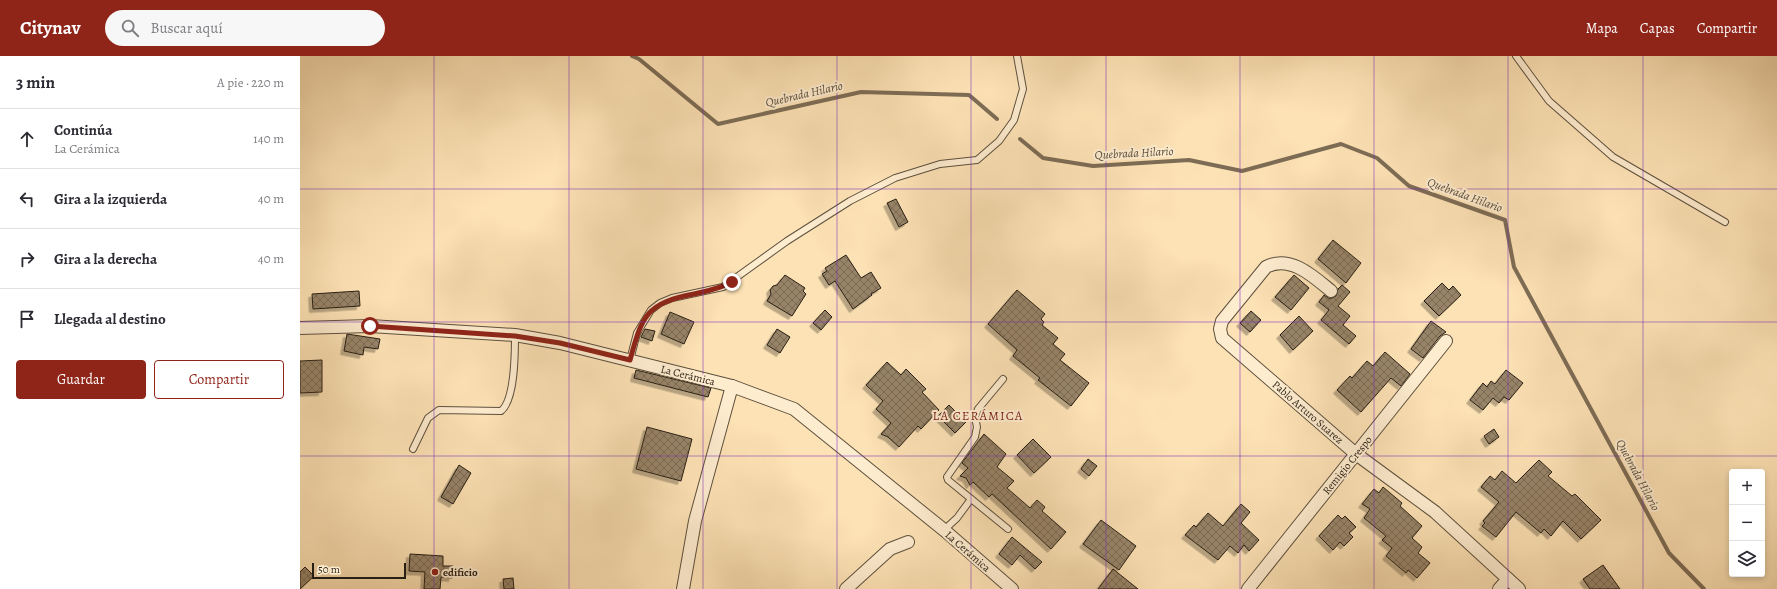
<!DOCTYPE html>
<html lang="es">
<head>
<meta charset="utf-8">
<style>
	body { margin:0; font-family:Alegreya,serif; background:#f7f7f7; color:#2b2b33 }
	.controls { position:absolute; right:12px; bottom:12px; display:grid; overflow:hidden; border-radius:4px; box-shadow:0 2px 6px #0003 }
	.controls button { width:36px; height:36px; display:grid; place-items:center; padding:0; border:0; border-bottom:1px solid #e1e1e2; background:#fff; color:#2b2b33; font:20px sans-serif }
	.scale { position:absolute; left:12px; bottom:10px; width:94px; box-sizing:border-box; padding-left:4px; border:2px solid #281f15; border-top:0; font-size:11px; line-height:14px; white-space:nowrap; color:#281f15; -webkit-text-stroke:3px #feeccf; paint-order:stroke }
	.stop { position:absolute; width:12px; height:12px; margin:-9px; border:3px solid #8f2418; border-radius:50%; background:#fff }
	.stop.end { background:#8f2418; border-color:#fff; box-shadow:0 1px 4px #0008 }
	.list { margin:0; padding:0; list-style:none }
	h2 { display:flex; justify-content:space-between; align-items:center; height:52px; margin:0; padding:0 16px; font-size:17px }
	h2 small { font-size:13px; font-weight:400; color:#7c7c81 }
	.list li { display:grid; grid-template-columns:26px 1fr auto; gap:12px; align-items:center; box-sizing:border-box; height:60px; padding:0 16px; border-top:1px solid #e1e1e2 }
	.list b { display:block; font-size:15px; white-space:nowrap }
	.list p { margin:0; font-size:13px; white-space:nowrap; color:#7c7c81 }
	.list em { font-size:13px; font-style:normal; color:#7c7c81 }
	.actions { display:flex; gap:8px; padding:12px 16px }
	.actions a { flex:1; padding:9px 0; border:1px solid #8f2418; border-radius:4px; text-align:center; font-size:14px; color:#8f2418 }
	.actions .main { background:#8f2418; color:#fff }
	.icon { flex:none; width:22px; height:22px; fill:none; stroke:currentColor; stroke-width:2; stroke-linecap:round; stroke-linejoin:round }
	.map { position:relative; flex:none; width:1477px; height:533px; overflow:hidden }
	header { display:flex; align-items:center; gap:24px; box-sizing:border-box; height:56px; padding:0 20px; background:#8f2418; color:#fff }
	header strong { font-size:19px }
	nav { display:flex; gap:22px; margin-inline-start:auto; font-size:14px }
	.search { width:280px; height:36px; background:#f7f7f7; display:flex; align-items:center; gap:10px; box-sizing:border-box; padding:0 14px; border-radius:22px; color:#7c7c81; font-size:15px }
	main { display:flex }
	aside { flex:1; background:#fff }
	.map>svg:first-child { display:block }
</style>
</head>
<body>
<header>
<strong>Citynav</strong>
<div class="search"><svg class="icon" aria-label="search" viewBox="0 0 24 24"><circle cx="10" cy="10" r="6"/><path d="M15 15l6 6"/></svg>Buscar aquí</div>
<nav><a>Mapa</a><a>Capas</a><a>Compartir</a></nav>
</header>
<main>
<aside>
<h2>3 min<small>A pie · 220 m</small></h2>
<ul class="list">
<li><svg class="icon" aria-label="ahead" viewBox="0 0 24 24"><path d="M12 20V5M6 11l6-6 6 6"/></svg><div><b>Continúa</b><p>La Cerámica</p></div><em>140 m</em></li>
<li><svg class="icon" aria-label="left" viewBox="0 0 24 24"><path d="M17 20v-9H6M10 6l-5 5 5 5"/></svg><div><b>Gira a la izquierda</b></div><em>40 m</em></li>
<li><svg class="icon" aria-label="right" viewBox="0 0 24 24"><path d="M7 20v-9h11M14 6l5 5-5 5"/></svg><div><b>Gira a la derecha</b></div><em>40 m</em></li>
<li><svg class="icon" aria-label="arrive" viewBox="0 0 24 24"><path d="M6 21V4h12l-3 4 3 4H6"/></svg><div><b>Llegada al destino</b></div></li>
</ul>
<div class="actions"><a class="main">Guardar</a><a>Compartir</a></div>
</aside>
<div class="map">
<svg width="1477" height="533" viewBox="0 0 1477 533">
	<defs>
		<pattern id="building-cross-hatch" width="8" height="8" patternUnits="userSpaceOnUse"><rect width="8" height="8" fill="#978468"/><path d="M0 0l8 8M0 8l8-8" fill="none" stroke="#7b6b54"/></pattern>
		<filter id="shadow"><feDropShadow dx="-3.5" dy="3.5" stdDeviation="0" flood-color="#0004"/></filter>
	</defs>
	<rect width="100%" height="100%" fill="#fde2b5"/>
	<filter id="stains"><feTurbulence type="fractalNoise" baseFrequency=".005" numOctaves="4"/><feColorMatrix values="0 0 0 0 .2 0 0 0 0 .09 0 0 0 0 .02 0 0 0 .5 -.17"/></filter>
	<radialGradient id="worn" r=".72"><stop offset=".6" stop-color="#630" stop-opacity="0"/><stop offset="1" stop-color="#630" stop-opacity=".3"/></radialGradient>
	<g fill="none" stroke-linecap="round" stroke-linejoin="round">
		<!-- stream -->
		<g stroke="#7d6c55" stroke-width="4">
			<path d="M 332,0 L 339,3 L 418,68 L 561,36 L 669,39 L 697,63"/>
			<path d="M 720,83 L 743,102 L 793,110 L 889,104 L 942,115 L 1041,88 L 1077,102 L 1109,130 L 1205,164 L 1214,211 L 1369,497 L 1404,533"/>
		</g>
	</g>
	<!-- building -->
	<g fill="url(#building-cross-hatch)" stroke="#281f15" filter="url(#shadow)">
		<path d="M 596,143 L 608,166 L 599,171 L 587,147 Z"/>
		<path d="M 1033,184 L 1061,207 L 1046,227 L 1018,203 Z"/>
		<path d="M 546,199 L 561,222 L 571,216 L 581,232 L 571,238 L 572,239 L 553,253 L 535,225 L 529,229 L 522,218 L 527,215 L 525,212 Z"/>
		<path d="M 485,219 L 505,232 L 503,235 L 506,238 L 492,260 L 467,245 L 471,238 L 470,234 L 473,230 L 477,229 Z"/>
		<path d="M 994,219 L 1009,232 L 991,254 L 975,241 Z"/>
		<path d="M 1142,227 L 1149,234 L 1153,230 L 1161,239 L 1139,260 L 1124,245 Z"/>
		<path d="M 1042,229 L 1050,236 L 1038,250 L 1050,260 L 1043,269 L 1056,280 L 1049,288 L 1021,264 L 1029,254 L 1019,246 L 1024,239 L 1030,243 L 1036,240 L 1038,233 Z"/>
		<path d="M 717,234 L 745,258 L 741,263 L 744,266 L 742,269 L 758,282 L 753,288 L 765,298 L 760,304 L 789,327 L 771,350 L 738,324 L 740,322 L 713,300 L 717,294 L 688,268 Z"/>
		<path d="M 59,235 L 60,250 L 13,253 L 12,238 Z"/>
		<path d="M 525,254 L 532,261 L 521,274 L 513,267 Z"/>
		<path d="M 951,255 L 961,264 L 950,276 L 940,267 Z"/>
		<path d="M 370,256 L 394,266 L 384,288 L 361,278 Z"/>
		<path d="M 999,260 L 1013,275 L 993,294 L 980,279 Z"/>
		<path d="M 1131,265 L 1146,276 L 1140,280 L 1123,302 L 1111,293 Z"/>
		<path d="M 345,273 L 355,275 L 352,285 L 341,281 Z"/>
		<path d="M 477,273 L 490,281 L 480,297 L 467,289 Z"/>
		<path d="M 47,278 L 80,283 L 78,293 L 64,291 L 63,299 L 44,295 Z"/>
		<path d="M 1085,296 L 1110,318 L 1101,330 L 1091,322 L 1061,356 L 1037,334 L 1050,320 L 1052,322 L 1067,305 L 1073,310 Z"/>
		<path d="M 22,304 L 22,336 L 0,337 L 0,305 Z"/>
		<path d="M 587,306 L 601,319 L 606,313 L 626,333 L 622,336 L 639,354 L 621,373 L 618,370 L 599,391 L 588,381 L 581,378 L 591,367 L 576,353 L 583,345 L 566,329 Z"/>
		<path d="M 336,314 L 411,332 L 408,341 L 334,322 Z"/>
		<path d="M 1206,314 L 1223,327 L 1209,344 L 1204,341 L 1199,347 L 1193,342 L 1183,354 L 1170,344 L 1183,327 L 1187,331 L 1191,325 L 1195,328 Z"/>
		<path d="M 649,349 L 666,366 L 655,377 L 638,360 Z"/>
		<path d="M 347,371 L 392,383 L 381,425 L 336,413 Z"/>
		<path d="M 1194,373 L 1199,381 L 1189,388 L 1184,380 Z"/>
		<path d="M 684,378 L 706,398 L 697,411 L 714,425 L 707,432 L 730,452 L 737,444 L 745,451 L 742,455 L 766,476 L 751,493 L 692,438 L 689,441 L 673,426 L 670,429 L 666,422 L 660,420 L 668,412 L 662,407 Z"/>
		<path d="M 733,383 L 751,401 L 734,417 L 717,399 Z"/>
		<path d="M 788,403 L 797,410 L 789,420 L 781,413 Z"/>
		<path d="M 1239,404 L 1252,416 L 1248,420 L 1272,440 L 1275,438 L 1301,464 L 1281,483 L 1263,465 L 1251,480 L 1244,473 L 1241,477 L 1216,456 L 1196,481 L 1182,470 L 1185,467 L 1183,465 L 1199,446 L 1181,431 L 1190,420 L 1195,424 L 1202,415 L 1216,427 Z"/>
		<path d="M 159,409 L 171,417 L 153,448 L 141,441 Z"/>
		<path d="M 1083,431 L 1102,447 L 1100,450 L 1122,470 L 1112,482 L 1122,491 L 1118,497 L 1130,507 L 1117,522 L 1108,514 L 1106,517 L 1086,500 L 1092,492 L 1082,484 L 1086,480 L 1064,462 L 1070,453 L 1062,448 L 1074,433 L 1079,437 Z"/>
		<path d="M 941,448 L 950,456 L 941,467 L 959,484 L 949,495 L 944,489 L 938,497 L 930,490 L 918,504 L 885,479 L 894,469 L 896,471 L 908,457 L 923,470 Z"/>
		<path d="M 1038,459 L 1042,463 L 1045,460 L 1056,471 L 1049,477 L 1053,481 L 1044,490 L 1040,486 L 1033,494 L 1019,480 Z"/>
		<path d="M 801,464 L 836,490 L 819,514 L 783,488 Z"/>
		<path d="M 712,481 L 742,506 L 735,513 L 720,499 L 712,509 L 699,498 Z"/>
		<path d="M 110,498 L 143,500 L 143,510 L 153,510 L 152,522 L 141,521 L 140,533 L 124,533 L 125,516 L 109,515 Z"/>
		<path d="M 1303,509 L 1320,533 L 1290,533 L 1283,523 Z"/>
		<path d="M 5,511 L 14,520 L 0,533 L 0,516 Z"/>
		<path d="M 813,513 L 838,533 L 798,533 Z"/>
		<path d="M 213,522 L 214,533 L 204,533 L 203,523 Z"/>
	</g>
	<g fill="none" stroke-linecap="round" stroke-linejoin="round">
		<defs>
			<g id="service">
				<path d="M 1216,0 L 1249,45 L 1313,101 L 1425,166"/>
				<path d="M 330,304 L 337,277 L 351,254 L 360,247 L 372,242 L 423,231 L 487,185 L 550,145 L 595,122 L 640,108 L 677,104 L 699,85 L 714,64 L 723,33 L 717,0"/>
				<path d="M 703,323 L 678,353 L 675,361 L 677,371 L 675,381 L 647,421 L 648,424 L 708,473"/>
				<path d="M 113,393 L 128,362 L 139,354 L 201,355 C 215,344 215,298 215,279"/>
				<path d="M 644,474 L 657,462 L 671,443"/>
			</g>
			<g id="minor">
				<path d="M 1031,235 C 1014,221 990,198 966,211 L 922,265 L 920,273 L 922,282 L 1056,398 L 1135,456 L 1219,533"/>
				<path d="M 0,272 L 70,270 L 215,279 L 260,287 L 432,330 L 494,353 L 644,474 L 712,533"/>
				<path d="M 383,533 L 395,465 L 432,330"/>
				<path d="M 546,533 L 590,493 L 608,486"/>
				<path d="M 948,533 L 1146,285"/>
				<path d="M 1199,533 L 1208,523"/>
			</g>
		</defs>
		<!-- service casing -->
		<use href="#service" stroke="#5d503d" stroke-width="8"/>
		<!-- minor casing -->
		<use href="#minor" stroke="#5d503d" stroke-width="14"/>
		<!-- service -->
		<use href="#service" stroke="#feeccf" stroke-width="6"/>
		<!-- minor -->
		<use href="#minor" stroke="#feeccf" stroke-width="12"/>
	</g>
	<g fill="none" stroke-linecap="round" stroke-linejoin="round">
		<!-- route -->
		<path stroke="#8f2418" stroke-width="5" d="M 70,270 L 215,280 L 260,287 L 330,304 C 342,260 346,247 394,238 C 407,235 419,233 432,226"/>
	</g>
	<!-- grid -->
	<path fill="none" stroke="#7b2cbf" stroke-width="1" stroke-opacity="0.55" d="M 134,0 L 134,533M 269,0 L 269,533M 403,0 L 403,533M 537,0 L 537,533M 671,0 L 671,533M 806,0 L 806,533M 940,0 L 940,533M 1074,0 L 1074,533M 1208,0 L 1208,533M 1343,0 L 1343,533M 0,133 L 1477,133M 0,266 L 1477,266M 0,400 L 1477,400"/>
	<!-- markers -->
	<circle fill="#8f2418" stroke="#feeccf" stroke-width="1.5" cx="135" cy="516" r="4"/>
	<g text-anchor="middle" stroke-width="4" stroke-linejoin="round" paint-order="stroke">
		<!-- street labels -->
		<g font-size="11" fill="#281f15" stroke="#feeccf">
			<text transform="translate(388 319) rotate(14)" y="4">La Cerámica</text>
			<text transform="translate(1008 356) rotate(41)" y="4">Pablo Arturo Suarez</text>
			<text transform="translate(1047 409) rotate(-51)" y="4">Remigio Crespo</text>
			<text transform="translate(668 495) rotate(41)" y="4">La Cerámica</text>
		</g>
		<!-- poi labels -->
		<g font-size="11" font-weight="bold" fill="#281f15" stroke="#feeccf" text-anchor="start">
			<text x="143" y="520">edificio</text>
		</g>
		<!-- water labels -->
		<g font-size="12" font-style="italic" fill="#594c3a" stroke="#feeccf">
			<text transform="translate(504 38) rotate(-13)" y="4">Quebrada Hilario</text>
			<text transform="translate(834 97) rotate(-3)" y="4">Quebrada Hilario</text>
			<text transform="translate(1165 139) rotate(20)" y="4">Quebrada Hilario</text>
			<text transform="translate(1338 419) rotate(62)" y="4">Quebrada Hilario</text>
		</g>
		<!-- quarter labels -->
		<g font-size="13" letter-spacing="1" fill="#7a1f14" stroke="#feeccf">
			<text x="678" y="364">LA CERÁMICA</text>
		</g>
	</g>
	<rect width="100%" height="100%" filter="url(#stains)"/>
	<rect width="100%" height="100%" fill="url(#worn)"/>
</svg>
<div class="controls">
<button>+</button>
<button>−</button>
<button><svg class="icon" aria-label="layers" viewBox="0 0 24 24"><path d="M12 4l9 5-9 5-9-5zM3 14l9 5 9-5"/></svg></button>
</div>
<div class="scale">50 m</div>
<div class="stop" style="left:70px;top:270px"></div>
<div class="stop end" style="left:432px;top:226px"></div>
</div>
</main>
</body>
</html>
